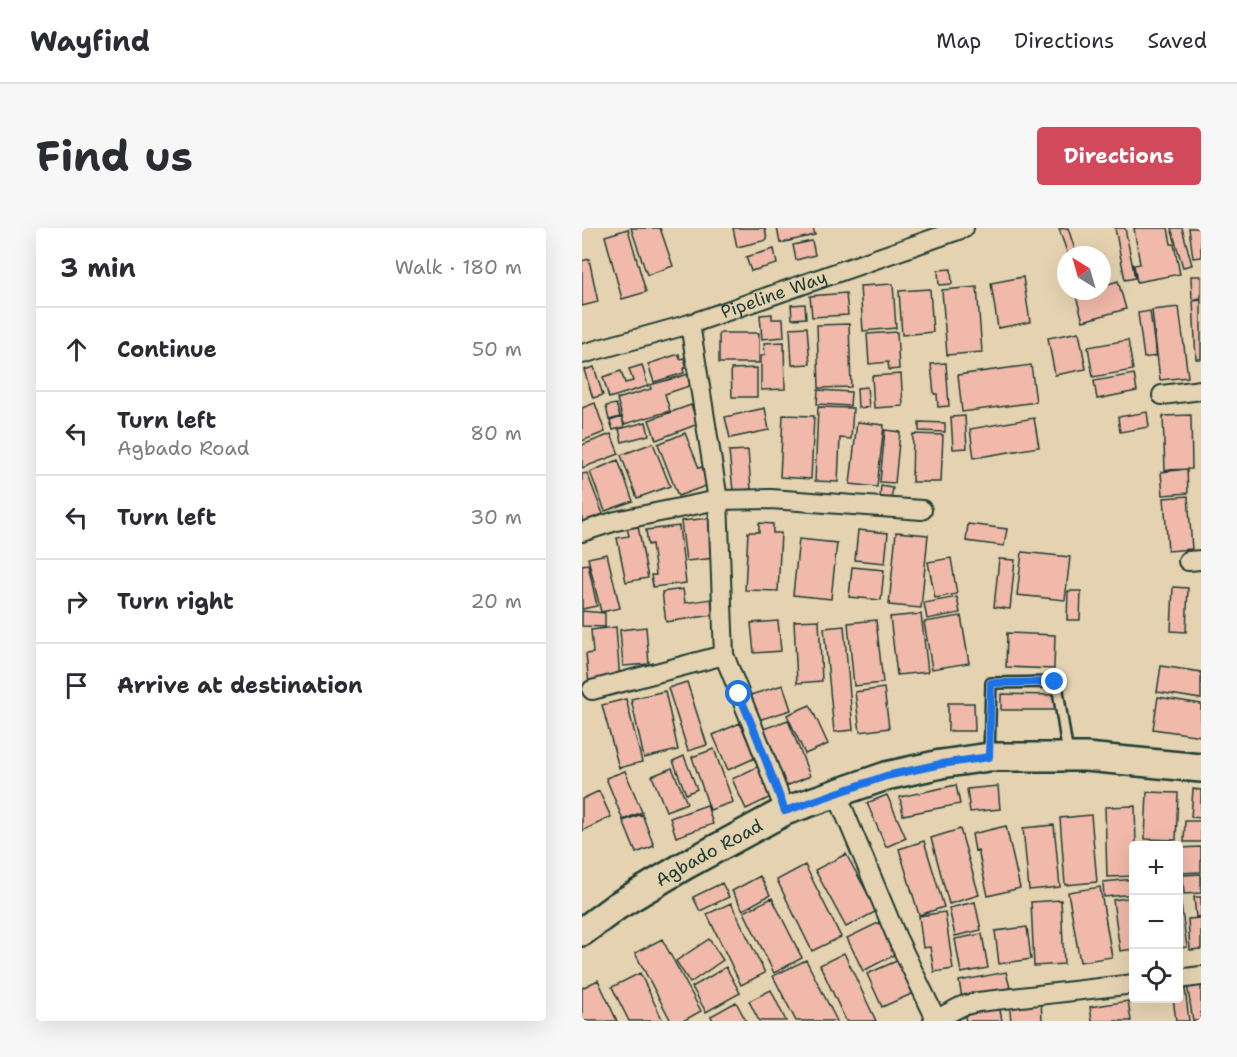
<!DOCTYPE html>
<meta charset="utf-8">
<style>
body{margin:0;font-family:"Shantell Sans",sans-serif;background:#f7f7f7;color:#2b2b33}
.controls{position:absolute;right:18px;bottom:18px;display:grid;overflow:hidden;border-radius:6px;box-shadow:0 6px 24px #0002}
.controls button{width:54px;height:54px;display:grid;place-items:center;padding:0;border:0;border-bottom:2px solid #e1e1e2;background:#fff;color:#2b2b33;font:30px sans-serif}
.compass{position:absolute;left:475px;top:18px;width:54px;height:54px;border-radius:50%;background:#fff;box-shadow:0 6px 24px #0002;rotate:323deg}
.stop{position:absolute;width:18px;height:18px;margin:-14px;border:4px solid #1a73e8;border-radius:50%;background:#fff}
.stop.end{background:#1a73e8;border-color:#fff;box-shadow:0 2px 6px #0008}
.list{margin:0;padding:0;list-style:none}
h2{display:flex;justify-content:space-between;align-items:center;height:78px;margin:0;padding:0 24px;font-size:26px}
h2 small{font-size:20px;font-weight:400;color:#7c7c81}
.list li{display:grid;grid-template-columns:39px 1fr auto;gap:18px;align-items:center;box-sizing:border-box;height:84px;padding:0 24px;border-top:2px solid #e1e1e2}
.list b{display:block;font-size:22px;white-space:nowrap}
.list p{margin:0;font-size:20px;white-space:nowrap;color:#7c7c81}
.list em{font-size:20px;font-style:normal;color:#7c7c81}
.icon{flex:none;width:33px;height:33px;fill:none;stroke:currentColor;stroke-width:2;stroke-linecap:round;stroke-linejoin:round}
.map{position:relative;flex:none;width:619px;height:793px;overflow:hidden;border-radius:6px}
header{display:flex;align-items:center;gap:36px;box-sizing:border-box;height:84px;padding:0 30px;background:#fff;border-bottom:2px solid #e1e1e2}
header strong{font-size:28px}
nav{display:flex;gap:33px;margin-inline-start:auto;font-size:21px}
.intro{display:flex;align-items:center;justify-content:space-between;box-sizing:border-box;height:144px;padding:0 36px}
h1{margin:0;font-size:42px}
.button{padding:15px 27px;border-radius:6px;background:#d1495b;color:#fff;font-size:21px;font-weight:700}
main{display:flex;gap:36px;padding:0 36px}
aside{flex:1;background:#fff;border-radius:6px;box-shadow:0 6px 24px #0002}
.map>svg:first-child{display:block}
.building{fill:#f1b9a9;stroke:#1f3d34;stroke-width:1.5}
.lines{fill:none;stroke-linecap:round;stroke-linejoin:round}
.service-casing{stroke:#1f3d34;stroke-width:14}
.minor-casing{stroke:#1f3d34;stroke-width:22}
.secondary-casing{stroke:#1f3d34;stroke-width:32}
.service{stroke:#e5d2b0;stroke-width:9}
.minor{stroke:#e5d2b0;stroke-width:18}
.secondary{stroke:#e5d2b0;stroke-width:27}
.route{stroke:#1a73e8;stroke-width:8}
.labels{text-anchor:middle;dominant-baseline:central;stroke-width:5;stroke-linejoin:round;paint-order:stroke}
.street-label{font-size:18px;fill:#1f3d34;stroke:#e5d2b0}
</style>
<header>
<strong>Wayfind</strong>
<nav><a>Map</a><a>Directions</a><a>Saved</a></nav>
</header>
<div class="intro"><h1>Find us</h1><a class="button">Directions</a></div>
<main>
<aside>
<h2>3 min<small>Walk · 180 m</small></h2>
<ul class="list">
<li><svg class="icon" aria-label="ahead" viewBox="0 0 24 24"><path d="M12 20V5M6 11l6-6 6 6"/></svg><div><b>Continue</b></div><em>50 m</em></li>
<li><svg class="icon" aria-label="left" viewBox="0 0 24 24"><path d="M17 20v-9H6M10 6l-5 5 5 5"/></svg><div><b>Turn left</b><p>Agbado Road</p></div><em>80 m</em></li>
<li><svg class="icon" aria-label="left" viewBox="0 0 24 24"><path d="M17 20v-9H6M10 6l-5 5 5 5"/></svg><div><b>Turn left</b></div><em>30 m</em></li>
<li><svg class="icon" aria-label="right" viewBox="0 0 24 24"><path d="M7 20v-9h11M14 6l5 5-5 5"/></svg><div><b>Turn right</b></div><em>20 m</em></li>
<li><svg class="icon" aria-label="arrive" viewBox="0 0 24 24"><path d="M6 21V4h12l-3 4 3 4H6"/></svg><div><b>Arrive at destination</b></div></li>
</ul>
</aside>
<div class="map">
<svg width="619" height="793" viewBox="0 0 619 793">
<rect width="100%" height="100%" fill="#e5d2b0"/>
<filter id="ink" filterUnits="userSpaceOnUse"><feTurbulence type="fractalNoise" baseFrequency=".0167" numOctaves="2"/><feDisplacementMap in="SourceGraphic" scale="12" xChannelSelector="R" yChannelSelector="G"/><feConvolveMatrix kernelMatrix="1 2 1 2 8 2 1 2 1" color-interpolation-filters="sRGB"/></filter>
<g filter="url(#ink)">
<!-- building -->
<path class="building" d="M49 0H78L91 38 65 47Z
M151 0H183L185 12 155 19Z
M195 0H231L233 7 198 15Z
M486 0 494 25 489 27H486L477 1Z
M533 0H543L553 50 543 52Z
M552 0H586L589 16H592L598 46 555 54 552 37 558 36Z
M589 0H600L610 37 601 39Z
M607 0H619V29L611 30Z
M46 1 64 64 40 71 23 8Z
M230 13 233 27 214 32 211 17Z
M192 21 195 36 169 43 164 29Z
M7 31 16 74 0 78V33Z
M369 41 370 56 357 57 356 42Z
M609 48H619V70L610 71Z
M441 49 448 94 416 100 409 55Z
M536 53 544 81 501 93 493 65 520 63V58Z
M311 56 314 100 281 103 278 58Z
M395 59 400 124 365 127 360 62Z
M348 61 351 104 320 107 317 63Z
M264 65 266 87 230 89 228 68Z
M619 72V131H614L611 73Z
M223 76 224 90 210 91 209 77Z
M597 79 606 149 578 152 570 82Z
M568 83 574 128 562 130 556 85Z
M190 86V91H201L202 109 180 111 178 87Z
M267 96 269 159 237 160 235 97Z
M225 99 228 136 210 137 208 100Z
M315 104 317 141 307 142 306 134 287 136 285 106Z
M497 104 504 141 473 147 466 110Z
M137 105H177V135H137Z
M546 112 551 142 511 149 506 119Z
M202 114 203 161 179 162V128L183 127 182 115Z
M97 126 98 131 102 130 105 139 101 141 102 145 72 154 66 136Z
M364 135 367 178 356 179 355 166H352L349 136Z
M60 137 66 158 27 170 21 149 39 143 43 155 51 153 47 141Z
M449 137 454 174 380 184 376 147Z
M12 139 21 167 11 170 2 142Z
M175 140V169H150L149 141Z
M107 146 110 157 83 166 88 183 42 196 35 171 69 161 68 157Z
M319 146 321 178 292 180 290 148Z
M552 146 555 163 515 171 512 153Z
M285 159 287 179 276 180 275 160Z
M236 162 269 164 268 178 235 176Z
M13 175 23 204 0 213V180Z
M34 176 38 189 27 192 24 178Z
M109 177 116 196 74 212 67 192Z
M236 179 271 180 269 211 258 210 256 254 233 253Z
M183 180 187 202 148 210 143 189Z
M565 184 567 199 538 204 536 189Z
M201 187 232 188 229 251 198 249Z
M609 187 610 241 583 242 581 188Z
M383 188 385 220 371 221 369 189Z
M40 189 42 199 31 202 28 193Z
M452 190 457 219 392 230 388 201Z
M64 194 67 207 40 214 37 201Z
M275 194 302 197 295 259 268 256Z
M337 194 363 195V204L337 203Z
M303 202 318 204 313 255 298 254Z
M103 205 117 240 123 238 129 256 96 268 76 216Z
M29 206 37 226 0 240V217Z
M331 206 361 207 359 254H330Z
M71 215 88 258 55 270 39 227Z
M166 222 169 261 151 263 147 223Z
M36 232 51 273 23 283 8 244Z
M605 241 606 265 581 267 579 244Z
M5 245 21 286 0 294V246Z
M299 258 311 260 309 272 298 271Z
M606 268 610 321 586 323 582 270Z
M129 290 134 330 104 333 99 293Z
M177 295 191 296V305H199L196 363 163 362 166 304H177Z
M386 296 425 301 422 318 384 313Z
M56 298 66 350 44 354 35 310 47 308 45 300Z
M97 298 104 355 71 359 69 347H74L70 316 66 317 64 302Z
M276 302 306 305 303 335 273 332Z
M314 304 346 307 339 380 307 377Z
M217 311 255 315 249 371 211 367Z
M440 324 488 329 483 372 435 367Z
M25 326 38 380 19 384 6 330Z
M369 330 375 366 353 370 346 334Z
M417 331 433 332 428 381 412 379Z
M6 336 15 378 0 381V337Z
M270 339 302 342 299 372 267 369Z
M591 359 606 360 604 404 589 403Z
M101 361 103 375 129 371 131 387 84 394 80 364Z
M486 363H499L498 392H485Z
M375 369 378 385 345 391 342 375Z
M0 383 23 385V399L0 398Z
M339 386 346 444 315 447 308 389Z
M379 388 387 435 350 441 342 394Z
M237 392 240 453 215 455 212 393Z
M294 392 301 455 272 458 266 395Z
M196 393 199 423 172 425 169 395Z
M262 398 271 502 252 504 242 400Z
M34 399 38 454 7 457 4 426 11 425 9 402Z
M64 399 67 436 41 438 38 402Z
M425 405 473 407 472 441 424 439Z
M579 438 619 444V471L575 464Z
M105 454 125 517 106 523 86 460Z
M201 457 209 482 173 493 165 468Z
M302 460 307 500 278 504 273 464Z
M83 463 96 522 62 530 49 471Z
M419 466 474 467 473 482H419Z
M576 469 619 476V508L571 501Z
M44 471 60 534 37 540 20 477Z
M366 475H392L393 503H366Z
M228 477 246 516 223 526 205 487Z
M206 492 228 548 202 559 179 502Z
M158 495 173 530 146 542 131 507Z
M132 521 151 574 128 582 110 529Z
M102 528 115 561 104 566 91 533Z
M177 538 191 568 164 581 150 551Z
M90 540 105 575 84 583 70 548Z
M43 543 60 584 41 592 24 550Z
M374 557 378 576 321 587 318 569Z
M416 558 418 581 388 584 385 561Z
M611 561 619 562V590L609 589Z
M17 563 29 589 0 603V571Z
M565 564 596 565 594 612 563 611Z
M305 567 324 610 304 619 285 575Z
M125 577 131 596 94 609 88 590Z
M553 578 554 618H552V648L525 649 523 579Z
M60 586 72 618 54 625 41 593Z
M509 587 515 654 483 657 478 590Z
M603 593H619V614H602Z
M472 597 478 659 447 662 441 600Z
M424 598 438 660 406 668 396 622 393 623 390 606Z
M378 601 397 667 367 676 349 610Z
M342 613 362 679 337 687 317 621Z
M619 619V644L598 645 597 620Z
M264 626 295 683 264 699 233 642Z
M223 637 259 709 230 723 195 652Z
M619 646V665L602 666 601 647Z
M178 648 188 667 161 682 150 663Z
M552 651V666L522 669 521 654Z
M140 655 147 669 118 683 111 669Z
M596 656 605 719 596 720Z
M518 659 530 729 498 734 486 664Z
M552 669V721L538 723 531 672Z
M612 669H619V688L614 689Z
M190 670 220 730 192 745 162 684Z
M479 672 482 736 452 738 449 674Z
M393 674 399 702 373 708 367 680Z
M149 675 183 745 159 757 125 686Z
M363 684 371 741 352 744 348 719 341 720 337 688Z
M619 690V721L608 722 606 691Z
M298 694 314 726 281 743 265 710Z
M445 699 449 731 417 736 413 703Z
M400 706 406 740 379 745 373 711Z
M80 711 119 783 101 793H89L53 725Z
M127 711 141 732 108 755 94 733Z
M262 725 294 793H264L238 737Z
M319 731 334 764 300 779 285 746Z
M224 732 255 793H214L191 748Z
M144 739 158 765 124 784 110 759Z
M424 744 428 760 380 770 377 753Z
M58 745 81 793H47L30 759Z
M16 752 35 793H0V760Z
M602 752 607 793H594L591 770H596V753Z
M619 754V793H611L605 756Z
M189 762 204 793H177L167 773Z
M459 771 460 793H429L427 774Z
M546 773 549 793H510L508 779Z
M154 774 164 793H131L129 788Z
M417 776 420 793H384L381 782Z"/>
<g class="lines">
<!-- service casing -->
<g class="service-casing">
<path id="service" d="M407 527 409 455 473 454 475 456 486 527"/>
</g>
<!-- minor casing -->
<g class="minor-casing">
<g id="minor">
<path d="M108 96 136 272 142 427 175 509 203 583"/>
<path id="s1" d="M0 126 108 96 382 0"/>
<path d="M580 167 619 162"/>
<path d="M0 304 34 293 136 272 189 271 340 282"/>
<path d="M606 333 619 332"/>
<path d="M10 462 142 427"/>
<path d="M254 564 315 710 355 793"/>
<path d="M596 751 619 748"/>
<path d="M351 793 380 778 396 774 552 756"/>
</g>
</g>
<!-- secondary casing -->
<g class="secondary-casing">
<g id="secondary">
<path id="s2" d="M0 704 35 678 102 638 203 583 304 548 359 536 407 529H504L619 540"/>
</g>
</g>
<!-- service -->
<use href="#service" class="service"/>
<!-- minor -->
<use href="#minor" class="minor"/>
<!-- secondary -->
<use href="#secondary" class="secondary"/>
</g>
</g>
<g class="lines" filter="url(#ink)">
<!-- route -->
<path class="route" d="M157 466 175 509 203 583 304 548 359 536 407 529 409 455 473 454"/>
</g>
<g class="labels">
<!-- street labels -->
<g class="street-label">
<text stroke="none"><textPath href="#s1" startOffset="201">Pipeline Way</textPath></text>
<text stroke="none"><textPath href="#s2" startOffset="150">Agbado Road</textPath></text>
</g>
</g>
</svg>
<div class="controls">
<button>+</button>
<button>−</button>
<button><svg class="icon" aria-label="locate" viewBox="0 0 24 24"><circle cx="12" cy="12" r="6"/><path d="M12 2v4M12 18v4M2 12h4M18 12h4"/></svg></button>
</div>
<svg class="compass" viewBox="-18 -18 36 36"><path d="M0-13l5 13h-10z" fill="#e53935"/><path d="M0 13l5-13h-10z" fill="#7c7c81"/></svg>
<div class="stop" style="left:157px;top:466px"></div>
<div class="stop end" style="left:473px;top:454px"></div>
</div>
</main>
